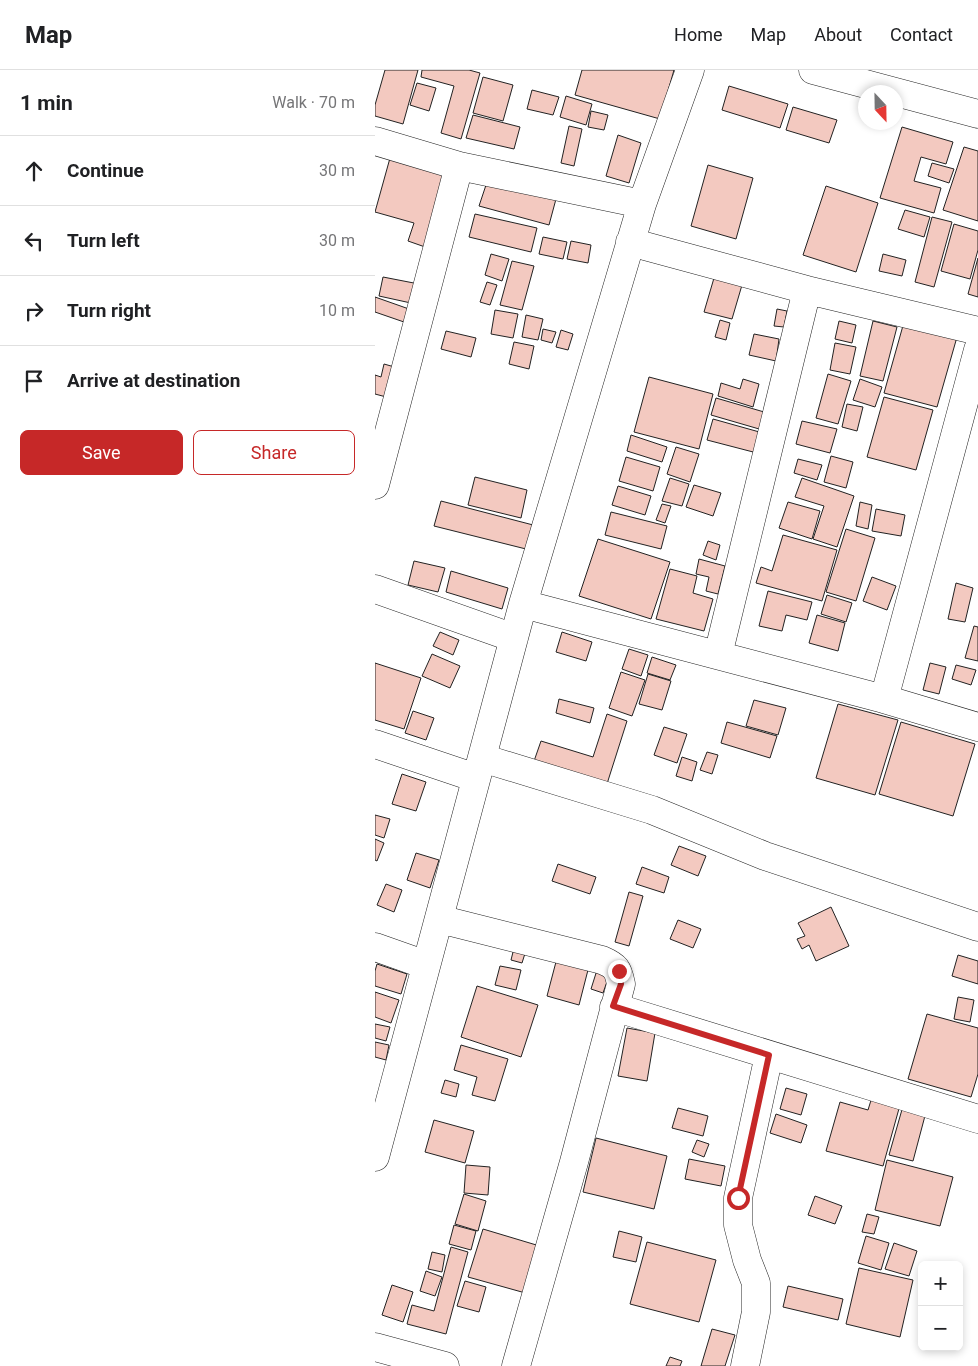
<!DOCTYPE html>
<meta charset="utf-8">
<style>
body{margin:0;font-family:Roboto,sans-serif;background:#f2f2f2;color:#202124}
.controls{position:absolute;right:15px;bottom:15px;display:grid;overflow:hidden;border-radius:8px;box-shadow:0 2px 8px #0003}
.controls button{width:45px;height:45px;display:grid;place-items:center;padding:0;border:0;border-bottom:1px solid #e0e0e0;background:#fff;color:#202124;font:25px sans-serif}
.compass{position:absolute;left:483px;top:15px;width:45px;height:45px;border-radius:50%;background:#fff;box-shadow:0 2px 8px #0003;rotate:158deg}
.stop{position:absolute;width:15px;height:15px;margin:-11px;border:4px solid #c62828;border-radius:50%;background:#fff}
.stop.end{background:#c62828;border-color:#fff;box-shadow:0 1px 5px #0008}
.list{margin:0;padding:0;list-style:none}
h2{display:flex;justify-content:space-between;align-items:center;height:65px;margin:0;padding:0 20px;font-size:21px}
h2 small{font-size:16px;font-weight:400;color:#757577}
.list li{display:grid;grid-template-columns:32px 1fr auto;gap:15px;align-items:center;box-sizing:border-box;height:70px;padding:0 20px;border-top:1px solid #e0e0e0}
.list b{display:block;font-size:19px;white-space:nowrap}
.list em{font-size:16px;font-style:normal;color:#757577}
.actions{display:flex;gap:10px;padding:15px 20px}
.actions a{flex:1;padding:11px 0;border:1px solid #c62828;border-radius:8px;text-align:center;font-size:18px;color:#c62828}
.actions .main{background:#c62828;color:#fff}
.icon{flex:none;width:28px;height:28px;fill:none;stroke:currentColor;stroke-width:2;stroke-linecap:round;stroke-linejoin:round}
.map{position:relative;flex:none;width:603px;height:1296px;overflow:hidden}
header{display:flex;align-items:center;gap:30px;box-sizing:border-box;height:70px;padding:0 25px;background:#fff;border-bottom:1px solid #e0e0e0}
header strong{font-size:24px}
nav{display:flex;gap:28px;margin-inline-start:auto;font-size:18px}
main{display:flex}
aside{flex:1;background:#fff}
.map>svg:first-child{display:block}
.building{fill:#f3c9c0;stroke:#222}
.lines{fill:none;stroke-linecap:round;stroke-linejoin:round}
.minor-casing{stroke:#222;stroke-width:29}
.primary-casing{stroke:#222;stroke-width:29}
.minor{stroke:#fff;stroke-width:28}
.primary{stroke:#fff;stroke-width:28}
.route{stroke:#c62828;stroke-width:6}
</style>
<header>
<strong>Map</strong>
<nav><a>Home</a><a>Map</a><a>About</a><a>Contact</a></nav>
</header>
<main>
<aside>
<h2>1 min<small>Walk · 70 m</small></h2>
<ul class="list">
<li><svg class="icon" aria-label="ahead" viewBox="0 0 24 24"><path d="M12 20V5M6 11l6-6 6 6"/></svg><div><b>Continue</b></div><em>30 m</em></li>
<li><svg class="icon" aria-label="left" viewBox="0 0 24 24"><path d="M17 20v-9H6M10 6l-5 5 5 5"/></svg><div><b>Turn left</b></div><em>30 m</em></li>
<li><svg class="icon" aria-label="right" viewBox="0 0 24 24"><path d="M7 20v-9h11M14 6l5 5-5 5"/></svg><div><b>Turn right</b></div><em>10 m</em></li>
<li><svg class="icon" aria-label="arrive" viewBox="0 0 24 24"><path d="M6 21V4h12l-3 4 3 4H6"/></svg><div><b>Arrive at destination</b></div></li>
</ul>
<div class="actions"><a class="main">Save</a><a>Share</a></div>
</aside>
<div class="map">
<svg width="603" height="1296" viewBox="0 0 603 1296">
<rect width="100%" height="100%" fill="#fff"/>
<!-- building -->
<path class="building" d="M10 0H43L28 54 0 46V35Z
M47 0H94L105 3 86 69 66 63 79 16 46 7Z
M207 0H299L285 49 200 25Z
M108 7 138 15 128 51 98 43Z
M42 13 61 18 54 41 35 35Z
M354 16 413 34 405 58 347 40Z
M157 20 184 27 178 45 152 39Z
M191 26 217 34 211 55 185 47Z
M418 37 462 50 454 73 411 60Z
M216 41 233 45 229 60 213 57Z
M98 45 145 57 139 79 91 68Z
M194 56 207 59 199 96 186 93Z
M527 57 578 72 571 94 546 87 539 111 566 118 559 143 505 128Z
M243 65 266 73 254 113 231 106Z
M589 77 603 81V151L568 140Z
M15 88 75 106 53 178 33 171 39 153 0 142Z
M557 93 579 99 574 113 553 106Z
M333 95 378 108 361 169 316 156Z
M113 109 181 129 174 155 104 136Z
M451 116 503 133 481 202 428 185Z
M530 140 555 147 549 167 523 159Z
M100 144 162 158 156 182 94 167Z
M557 147 577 152 559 217 540 212Z
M579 154 603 161V180L595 209 566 201Z
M168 167 192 172 188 189 164 184Z
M196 171 216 175 213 193 192 189Z
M116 184 134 189 127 211 110 205Z
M508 184 531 190 527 206 504 201Z
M603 188V227L593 224Z
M137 191 159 196 147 240 125 235Z
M8 207 49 215 45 235 4 226Z
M339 208 367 215 357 249 329 242Z
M112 212 122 215 115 235 105 232Z
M0 227 34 239 29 252 0 242Z
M402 239 412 241 409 257 399 256Z
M120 240 143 244 138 268 116 264Z
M151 245 168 249 163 270 147 267Z
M345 250 355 253 351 270 340 267Z
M464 251 481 255 477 273 460 269Z
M498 251 522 257 508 311 485 306Z
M529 252 582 267 562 337 509 323Z
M168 259 181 262 177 273 166 270Z
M186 260 198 264 193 280 181 277Z
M71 261 101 268 96 287 66 279Z
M379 264 404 269 401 291 374 285Z
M139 272 159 276 154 299 134 294Z
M460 273 481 277 475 304 455 300Z
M9 294 23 298 15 328 0 324V305L6 307Z
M453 304 476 311 463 354 441 348Z
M274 307 338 324 324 379 259 362Z
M368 309 384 314 378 337 343 326 346 313 365 319Z
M485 309 507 317 500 337 478 330Z
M509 327 558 340 541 400 492 387Z
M341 328 396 344 391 361 336 345Z
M472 334 488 337 482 361 467 357Z
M338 349 388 363 382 383 332 370Z
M427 351 462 359 455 383 421 374Z
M256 365 292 377 287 392 252 381Z
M301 377 324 384 315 412 292 404Z
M456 386 478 392 471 418 449 412Z
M251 387 285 397 278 421 244 411Z
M423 389 447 395 442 410 419 403Z
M100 407 152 420 146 448 93 435Z
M295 408 314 414 307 436 287 431Z
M427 408 479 426 462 477 438 469 449 436 420 427Z
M319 415 346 423 338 446 311 437Z
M243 416 276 426 270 445 237 435Z
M66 431 162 456 155 480 59 456Z
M413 432 445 441 437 469 404 458Z
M485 432 497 435 493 459 481 456Z
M287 434 296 436 290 453 281 450Z
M501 439 530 445 526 466 497 461Z
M236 442 292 456 286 479 230 465Z
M471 459 500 468 481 531 451 522Z
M408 465 462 480 447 531 381 513 386 497 397 501Z
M223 469 295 492 276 549 204 526Z
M333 471 345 475 341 490 328 485Z
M324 489 350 496 343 524 331 521 334 507 321 504Z
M39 491 70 498 63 522 33 515Z
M295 499 322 506 318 523 338 529 329 561 281 549Z
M76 501 133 518 127 539 71 522Z
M497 507 521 516 512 540 488 531Z
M581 513 598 518 590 552 573 549Z
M393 521 437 532 432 550 411 545 407 561 384 556Z
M452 525 477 533 471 552 446 544Z
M442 545 470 553 463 581 434 573Z
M599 556 603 557V591L590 588Z
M65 562 84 570 78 585 58 576Z
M187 562 217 572 211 591 181 582Z
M254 579 273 585 266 606 247 599Z
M57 584 85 596 75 618 47 606Z
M277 587 301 595 295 610 272 603Z
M0 593 46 608 29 659 0 650Z
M555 593 571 597 564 624 548 620Z
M581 595 601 600 596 615 577 609Z
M246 602 270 610 257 646 234 638Z
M273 604 296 611 287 640 264 634Z
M184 629 219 638 215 653 181 643Z
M379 630 411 638 403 665 371 656Z
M463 634 523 650 500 725 441 708Z
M38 641 59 648 51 670 30 663Z
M232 644 252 651 231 717 158 694 166 671 218 687Z
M352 652 402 666 395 688 346 673Z
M526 652 600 674 578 746 504 724Z
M289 657 312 664 302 693 279 685Z
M332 682 343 685 337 704 325 700Z
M307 687 322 692 317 711 301 706Z
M27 704 51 712 41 741 17 734Z
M0 745 15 749 9 768 0 765Z
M0 769 9 773 2 791 0 790Z
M304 776 331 786 323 806 296 795Z
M41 783 64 790 55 818 32 810Z
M183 794 221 807 215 824 177 811Z
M267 797 294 807 289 823 261 814Z
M11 814 27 820 19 842 2 835Z
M254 822 268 826 254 876 240 872Z
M456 837 474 876 441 891 434 875 427 879 422 869 430 866 423 853Z
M303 850 326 859 318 878 295 869Z
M140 874 152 877 147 893 136 890Z
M583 885 603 891V914L577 906Z
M182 888 214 896 204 935 172 926Z
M2 894 32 904 26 924 0 916V901Z
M125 896 146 900 141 920 120 915Z
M222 900 235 903 228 923 216 919Z
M102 916 163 935 146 987 86 967Z
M0 922 24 930 16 953 0 947Z
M583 927 599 930 595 952 579 949Z
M552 944 603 958V1004L596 1027 533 1009Z
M0 954 15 957 11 971 0 968Z
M252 958 280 963 272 1011 243 1006Z
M0 972 14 975 11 990 0 987Z
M86 975 133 989 120 1031 97 1025 102 1007 79 1000Z
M70 1010 84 1014 81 1027 66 1023Z
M411 1018 432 1024 426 1045 405 1039Z
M497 1027 525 1035 508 1096 451 1081 465 1032 493 1040Z
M528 1036 551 1042 538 1091 514 1085Z
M303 1038 333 1046 328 1066 297 1058Z
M401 1044 432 1055 426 1073 395 1063Z
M59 1050 99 1061 90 1093 50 1082Z
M221 1068 292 1086 279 1139 208 1122Z
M322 1070 334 1074 329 1087 317 1082Z
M314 1089 350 1096 346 1116 310 1109Z
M512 1090 578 1107 565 1156 500 1140Z
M91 1095 115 1097 113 1125 89 1123Z
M89 1124 111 1131 103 1161 80 1154Z
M440 1126 467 1136 460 1154 433 1145Z
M492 1144 504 1147 499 1164 487 1162Z
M79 1155 101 1161 96 1180 74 1174Z
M108 1159 168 1177 154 1224 93 1207Z
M244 1161 267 1167 261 1192 238 1187Z
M491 1166 514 1173 506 1200 483 1193Z
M272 1172 341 1190 324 1252 255 1234Z
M519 1173 542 1181 534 1206 510 1199Z
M76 1177 93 1182 71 1264 32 1254 37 1235 59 1241Z
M57 1182 70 1185 67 1202 53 1199Z
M484 1198 538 1210 525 1267 471 1254Z
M51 1201 67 1207 60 1226 45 1221Z
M90 1211 111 1217 104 1242 82 1236Z
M17 1215 38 1222 28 1252 7 1245Z
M413 1216 468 1229 463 1250 408 1237Z
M337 1259 360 1265 350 1296H326Z
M295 1287 307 1291 305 1296H291Z"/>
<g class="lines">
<!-- minor casing -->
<g class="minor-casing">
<path id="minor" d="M0 71 84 96 267 134
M255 172 432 220 603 261
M0 415 84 96
M0 519 139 568
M148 534 509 629 603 657
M343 585 432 220
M509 629 603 280
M0 674 101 708
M107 688 277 740 390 786 603 857
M64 849 227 890C241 896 243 899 246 914L199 1092 141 1296
M0 877 51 895
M239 937 603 1049
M0 1087 148 534 267 134 315 0
M0 1277 70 1296
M370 1296 381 1242V1213L372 1190 363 1155V1128L394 985"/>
</g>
<!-- primary casing -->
<g class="primary-casing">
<path id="primary" d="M438 0 603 44"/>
</g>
<!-- minor -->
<use href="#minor" class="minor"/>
<!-- primary -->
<use href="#primary" class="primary"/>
</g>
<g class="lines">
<!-- route -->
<path class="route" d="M244 901 246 914 238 936 394 985 363 1128"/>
</g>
</svg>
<div class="controls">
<button>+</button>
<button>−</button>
</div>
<svg class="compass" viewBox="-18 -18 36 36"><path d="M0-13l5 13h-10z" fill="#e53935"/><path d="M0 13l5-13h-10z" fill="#757577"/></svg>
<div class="stop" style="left:363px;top:1128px"></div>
<div class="stop end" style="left:244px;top:901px"></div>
</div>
</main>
